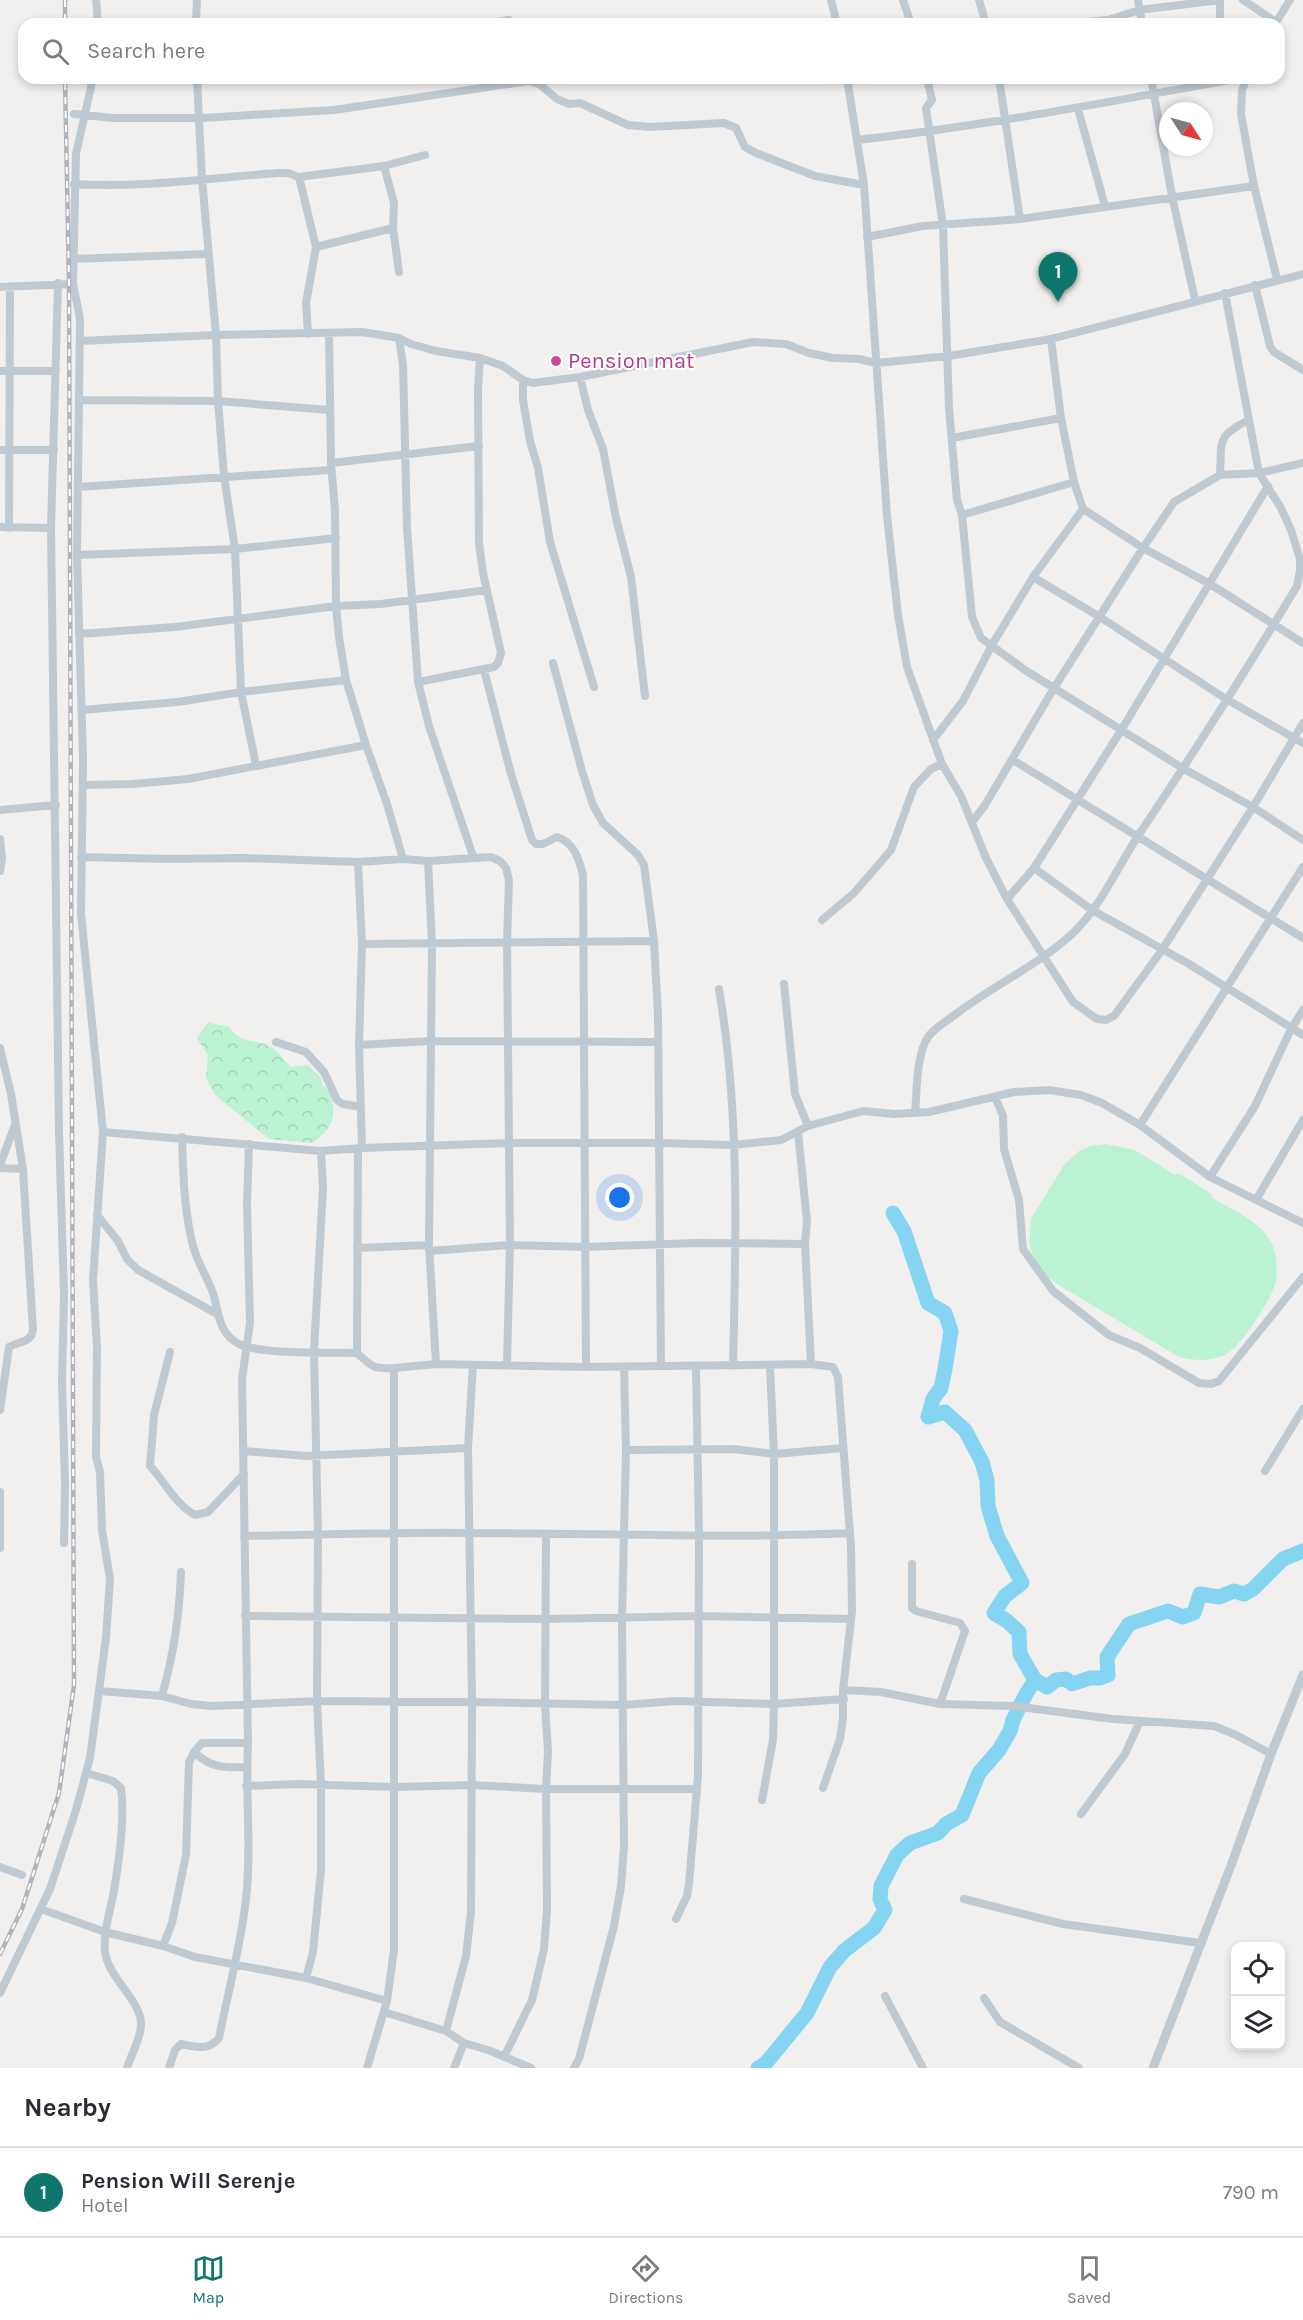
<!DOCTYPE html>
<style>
body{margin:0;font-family:Karla,sans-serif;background:#f7f7f7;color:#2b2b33}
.controls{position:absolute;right:18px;bottom:18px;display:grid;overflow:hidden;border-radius:12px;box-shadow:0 3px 9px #0003}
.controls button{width:54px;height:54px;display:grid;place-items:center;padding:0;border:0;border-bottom:2px solid #e1e1e2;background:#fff;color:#2b2b33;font:30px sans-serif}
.compass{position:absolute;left:1159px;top:102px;width:54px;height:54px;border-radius:50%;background:#fff;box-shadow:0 3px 9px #0003;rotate:126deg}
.you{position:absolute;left:620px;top:1198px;width:21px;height:21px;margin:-15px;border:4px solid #fff;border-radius:50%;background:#1a73e8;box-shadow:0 0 0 9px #1a73e833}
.badge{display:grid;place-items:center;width:39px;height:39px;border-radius:50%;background:#0f766e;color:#fff;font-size:20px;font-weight:700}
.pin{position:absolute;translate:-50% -50px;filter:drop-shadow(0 2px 3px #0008)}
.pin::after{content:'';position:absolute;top:32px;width:21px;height:18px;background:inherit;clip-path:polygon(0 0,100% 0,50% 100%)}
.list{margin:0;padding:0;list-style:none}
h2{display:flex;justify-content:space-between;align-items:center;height:78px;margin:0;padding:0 24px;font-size:26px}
h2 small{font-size:20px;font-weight:400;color:#7c7c81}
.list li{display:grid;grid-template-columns:39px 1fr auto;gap:18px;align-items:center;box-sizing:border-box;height:90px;padding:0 24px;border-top:2px solid #e1e1e2}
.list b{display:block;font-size:22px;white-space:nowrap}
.list p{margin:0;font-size:20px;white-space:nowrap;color:#7c7c81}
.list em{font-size:20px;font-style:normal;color:#7c7c81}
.icon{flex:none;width:33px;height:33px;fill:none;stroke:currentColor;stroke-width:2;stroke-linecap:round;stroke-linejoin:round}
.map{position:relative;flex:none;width:1303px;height:2068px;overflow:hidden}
.search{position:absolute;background:#fff;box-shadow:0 3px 9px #0003;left:18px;right:18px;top:18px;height:66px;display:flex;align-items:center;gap:15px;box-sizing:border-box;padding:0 21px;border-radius:18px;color:#7c7c81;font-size:22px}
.sheet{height:168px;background:#fff}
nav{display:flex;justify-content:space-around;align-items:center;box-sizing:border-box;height:84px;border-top:2px solid #e1e1e2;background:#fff;font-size:16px;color:#7c7c81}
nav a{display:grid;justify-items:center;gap:3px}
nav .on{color:#0f766e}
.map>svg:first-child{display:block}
.grass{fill:#bbf2d4}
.forest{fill:url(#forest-crowns)}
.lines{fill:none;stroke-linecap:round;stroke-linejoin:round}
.river{stroke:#85d5f2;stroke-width:15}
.minor{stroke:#bfc9d2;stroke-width:8}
.tertiary{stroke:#bfc9d2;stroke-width:9}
.rail-casing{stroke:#b1b4ba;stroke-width:4.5}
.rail{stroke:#fff;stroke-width:2;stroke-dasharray:7;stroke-linecap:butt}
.hotel-dot{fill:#d1479c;stroke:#fff;stroke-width:2}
.labels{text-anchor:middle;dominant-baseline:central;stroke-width:4.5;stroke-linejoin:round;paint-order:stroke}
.hotel-label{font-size:22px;fill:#b23c85;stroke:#fff;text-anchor:start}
</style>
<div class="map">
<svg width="1303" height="2068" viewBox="0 0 1303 2068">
<defs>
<pattern id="forest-crowns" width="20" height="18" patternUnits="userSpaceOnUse" patternTransform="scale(1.5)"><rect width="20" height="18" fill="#bbf2d4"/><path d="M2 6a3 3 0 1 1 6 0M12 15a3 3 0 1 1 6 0" fill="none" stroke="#a2d1b8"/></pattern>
</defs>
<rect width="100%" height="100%" fill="#f2efef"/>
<!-- grass -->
<path class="grass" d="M1106 1144 1135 1150 1175 1175 1178 1173 1212 1194 1211 1197C1232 1210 1261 1221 1272 1244 1277 1256 1278 1272 1275 1285 1271 1299 1241 1346 1228 1353 1212 1362 1196 1361 1179 1357L1057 1284 1046 1276 1033 1256 1029 1245 1031 1219 1064 1165 1079 1151 1091 1146Z"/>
<!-- forest -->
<path class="forest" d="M208 1022 229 1027C243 1045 252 1038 269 1046 277 1050 284 1060 291 1067L308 1065 321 1078 323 1086 329 1088C337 1115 335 1126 312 1143L269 1139 215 1095 206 1078 208 1055 197 1038Z"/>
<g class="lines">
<!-- river -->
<path class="river" d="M1035 1680 1047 1687 1056 1680 1066 1679 1072 1684 1090 1678H1100L1108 1675 1107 1657 1129 1624 1168 1611 1183 1617 1194 1613 1200 1594 1219 1597 1234 1591 1244 1594 1253 1589 1283 1559 1303 1551
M758 2068 766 2063 807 2013 830 1967 845 1950 874 1928 885 1910 880 1899 881 1886 897 1855 910 1843 938 1833 946 1824 962 1815 979 1773 999 1750 1010 1731 1013 1720 1026 1694 1035 1680 1020 1654 1019 1632 1007 1621 994 1613 1005 1596 1022 1583 997 1536 988 1506 987 1480 982 1462 965 1430 945 1412 928 1417 933 1399 941 1388 945 1369 951 1331 945 1313 928 1303 904 1231 893 1213"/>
<!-- minor -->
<path class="minor" d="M96 0 98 24
M831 0 837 24
M903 0 911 24
M979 0 986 24
M1138 0 1142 24
M1243 0 1276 22
M1220 1V24
M196 24 197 0
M483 24 509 20
M1062 24 1108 20 1139 10 1220 0
M1275 24 1290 0
M197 78 202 179 216 335 218 401 224 476 235 549 241 692 256 765
M847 78 864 185 887 516 898 615 907 667 942 764 961 796 986 858 1007 899 1073 1002 1097 1019 1106 1020 1114 1016 1162 950 1253 807 1303 723
M927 78 932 100 926 108 943 226 949 408 957 500 962 515 972 617 981 638 1025 670 1184 769 1253 807 1303 840
M999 78 1020 219
M1151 78 1172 196 1195 300
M1247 78 1242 90 1241 114 1254 186 1277 279
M1078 109 1105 206
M74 114 114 118H201L334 110 529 81 539 84 557 99 569 104 580 103 628 125 649 127 724 123 736 128 745 147 756 153 815 176 864 185
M857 140C986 126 1112 101 1240 78
M384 166 394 203 393 228 399 272
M299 177 316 247 306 303 308 334
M74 184C143 188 210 178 278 173H288L299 177 384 166 425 155
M867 237 923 226 1020 219 1254 186
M316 247 393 228
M72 259 209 254
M58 283 51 528 59 1131 64 1295 62 1381 65 1484 64 1543
M73 284 76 154 93 78
M1255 285 1270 346 1274 352 1303 370
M0 287 73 284 80 319 77 555 83 758 81 914 103 1132 321 1151 362 1148 509 1143H659L734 1145 781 1140 808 1126 863 1111 894 1114 929 1112 1014 1092 1049 1090 1081 1095 1102 1103 1140 1125 1210 1177 1303 1223
M329 333 331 463 335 510 336 606 339 637 346 680 366 745 387 804 403 859
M399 338 403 365 407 528 418 682 429 726 473 856
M1051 339 1061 418 1074 482 1083 509 1143 548 1210 584 1303 643
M80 341 216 335 362 332 399 338 411 344 436 351 480 358 503 366 523 380 533 383 580 377 753 342 786 344 809 353 833 358 859 359 876 363 949 356 1051 339 1303 274
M0 371H56
M580 377 588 410 603 449 616 518 631 577 645 696
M523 380V400L530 441 538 468 550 542 594 687
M79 400 218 401 329 410
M952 438 1061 418
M0 450H54
M331 463 479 446
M1220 475C1222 441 1216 436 1249 420
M78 487 331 470
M962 515 1074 482
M0 527 51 528
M9 528 10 286
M77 555 235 549 336 538
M1033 577 1100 617 1226 699 1303 743
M79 634 175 627 336 606 381 604 487 590
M553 663 582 771 593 805 603 823 638 855 644 865 654 941 658 1015 661 1366
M484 670 511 774 532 840 536 844H543L557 837C574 842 579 859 583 875L586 1367
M418 682 494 667 498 663 501 653 483 573 479 543 478 389 480 358
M81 710 178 702 241 692 346 680
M933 740 963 701 992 645 1033 577 1083 509
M1013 760 1303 938
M83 785 133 784 188 779 366 745
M0 810 56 805
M973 821 985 805 1054 688 1143 548 1174 502 1220 475 1259 473 1303 463
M0 839 2 859 0 871
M81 857 169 859 244 858 358 862 403 859 428 861 432 943 429 1245 436 1364
M428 861 491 857 500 861 506 868 509 880 507 942 510 1245 507 1365
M358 862 362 944 359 1045 362 1148
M1034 868 1092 910 1189 964 1303 1035
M1007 899 1034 868 1122 729 1268 486
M822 920 854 893 891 850 914 787 931 769 942 764
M362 944 654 941
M784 984 795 1094 808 1126
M719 989C740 1113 736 1240 733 1366
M276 1042 306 1052 324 1072 337 1100 343 1104 361 1107
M359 1045 430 1041 658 1042
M0 1048 11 1094 23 1169 33 1329C32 1343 19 1341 9 1347L0 1410
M995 1097 1003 1116 1004 1149 1019 1200 1023 1249 1053 1291 1109 1335 1140 1348 1199 1383 1211 1384 1219 1381 1303 1277
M915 1113C917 1092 916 1055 928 1037 934 1028 947 1021 956 1014 994 985 1037 966 1072 934 1100 908 1117 868 1138 836 1193 754 1246 671 1297 586L1300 571V559L1291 530 1281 508 1259 473 1225 293
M1140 1125 1303 867
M798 1132 807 1221 805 1244 811 1364
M182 1137C183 1172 184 1208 192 1242 196 1261 207 1276 213 1293 219 1313 218 1333 239 1344 264 1355 328 1352 357 1353 373 1367 372 1369 394 1368
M0 1165 15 1125
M0 1168 23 1169
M1210 1177 1255 1106 1291 1029 1303 1010
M1256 1200 1303 1120
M97 1215 118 1241 127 1259 138 1270 217 1314
M357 1248 429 1245
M429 1251 510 1245 584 1247 697 1243 805 1244
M170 1352 154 1415 150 1466C166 1483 175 1504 195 1515L208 1512 244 1474
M357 1353 358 1149
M626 1450 734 1449 774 1454 843 1448
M244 1451 306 1456 468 1448
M1265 1471 1303 1409
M0 1492V1548
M244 1536C320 1535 396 1532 472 1533 598 1533 724 1539 850 1533
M912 1564V1608L916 1611 953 1621 960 1623 965 1631 940 1704
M245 1616 544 1619 698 1616 851 1619
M843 1690 881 1692 940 1704 1013 1706 1113 1719 1214 1726 1236 1735 1271 1754
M100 1691 162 1696 191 1704 212 1706 317 1701 472 1702 623 1705 676 1701 774 1704 844 1699
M162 1696C174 1652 179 1619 181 1572
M194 1752C211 1768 224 1768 247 1767
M87 1773 113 1781 121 1788C125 1818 120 1854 115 1884 112 1907 103 1928 105 1952 108 1978 142 2001 141 2025 141 2038 131 2055 127 2068
M246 1786 298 1784 395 1787 471 1785 546 1789H697
M762 1800 773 1740 774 1704V1454L770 1366
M1081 1814 1125 1754 1140 1721
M0 1867 22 1875
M964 1899 1063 1924 1200 1943
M41 1909 105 1932 163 1946 195 1957 306 1978 387 2001
M676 1919 687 1896 689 1884 698 1776 699 1535 696 1366
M163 1946 172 1923 186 1855 189 1762 194 1752 202 1743H248
M306 1978 313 1952 321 1870V1785L317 1701 318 1535 314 1351 323 1188 321 1151
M0 1993 50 1889 76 1810 90 1758 106 1638 110 1579 102 1530 100 1472 96 1457 97 1347 93 1280 103 1132
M885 1996 923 2068
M984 1998 1000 2022 1079 2068
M384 2012 446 2031 464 2043 488 2050 531 2068
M446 2031 466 1956 471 1912 472 1702 468 1448 473 1365
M504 2057 532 2000 544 1949 547 1910 546 1789 548 1751 545 1705 546 1534
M169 2068 175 2050 181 2044C196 2047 209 2051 219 2038 228 1992 241 1945 246 1899 252 1848 245 1794 248 1743L242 1379 250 1323 247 1204 249 1144
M367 2068 387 2001 394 1950V1368L436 1364 586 1367 811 1364 833 1367 838 1377 851 1547 852 1611 843 1690V1718L840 1739 823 1788
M454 2068 464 2043
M574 2068 579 2059 614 1926 621 1886 624 1847 622 1618 626 1450 624 1367"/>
<!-- tertiary -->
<path class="tertiary" d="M1153 2068 1232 1863 1271 1754 1303 1675"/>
<!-- rail casing -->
<g class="rail-casing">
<path id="rail" d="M65 0V24
M0 1954 22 1909 59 1793 74 1685 69 283 65 78"/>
</g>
<!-- rail -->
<use href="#rail" class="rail"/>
</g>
<!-- markers -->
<circle class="hotel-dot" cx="556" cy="361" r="6"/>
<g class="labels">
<!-- hotel labels -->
<g class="hotel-label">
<text x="568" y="361">Pension mat</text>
</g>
</g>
</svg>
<div class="controls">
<button><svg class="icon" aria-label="locate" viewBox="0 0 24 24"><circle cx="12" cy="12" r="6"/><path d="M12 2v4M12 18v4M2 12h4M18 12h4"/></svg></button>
<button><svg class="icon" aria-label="layers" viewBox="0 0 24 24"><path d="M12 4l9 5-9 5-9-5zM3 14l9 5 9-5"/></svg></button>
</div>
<svg class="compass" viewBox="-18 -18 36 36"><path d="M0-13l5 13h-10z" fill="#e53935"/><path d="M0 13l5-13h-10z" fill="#7c7c81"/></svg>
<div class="you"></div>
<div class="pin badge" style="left:1058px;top:302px">1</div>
<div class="search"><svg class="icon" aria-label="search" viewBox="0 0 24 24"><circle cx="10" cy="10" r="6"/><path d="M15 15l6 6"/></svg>Search here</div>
</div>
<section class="sheet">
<h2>Nearby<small></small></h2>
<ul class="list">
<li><span class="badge">1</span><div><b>Pension Will Serenje</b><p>Hotel</p></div><em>790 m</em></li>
</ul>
</section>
<nav>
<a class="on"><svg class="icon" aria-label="map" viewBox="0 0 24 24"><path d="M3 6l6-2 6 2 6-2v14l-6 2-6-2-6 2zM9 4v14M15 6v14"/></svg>Map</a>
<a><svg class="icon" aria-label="directions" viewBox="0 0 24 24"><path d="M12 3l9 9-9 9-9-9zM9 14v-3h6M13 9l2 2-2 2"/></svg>Directions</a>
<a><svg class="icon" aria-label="saved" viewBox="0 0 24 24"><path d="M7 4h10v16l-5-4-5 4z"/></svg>Saved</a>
</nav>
